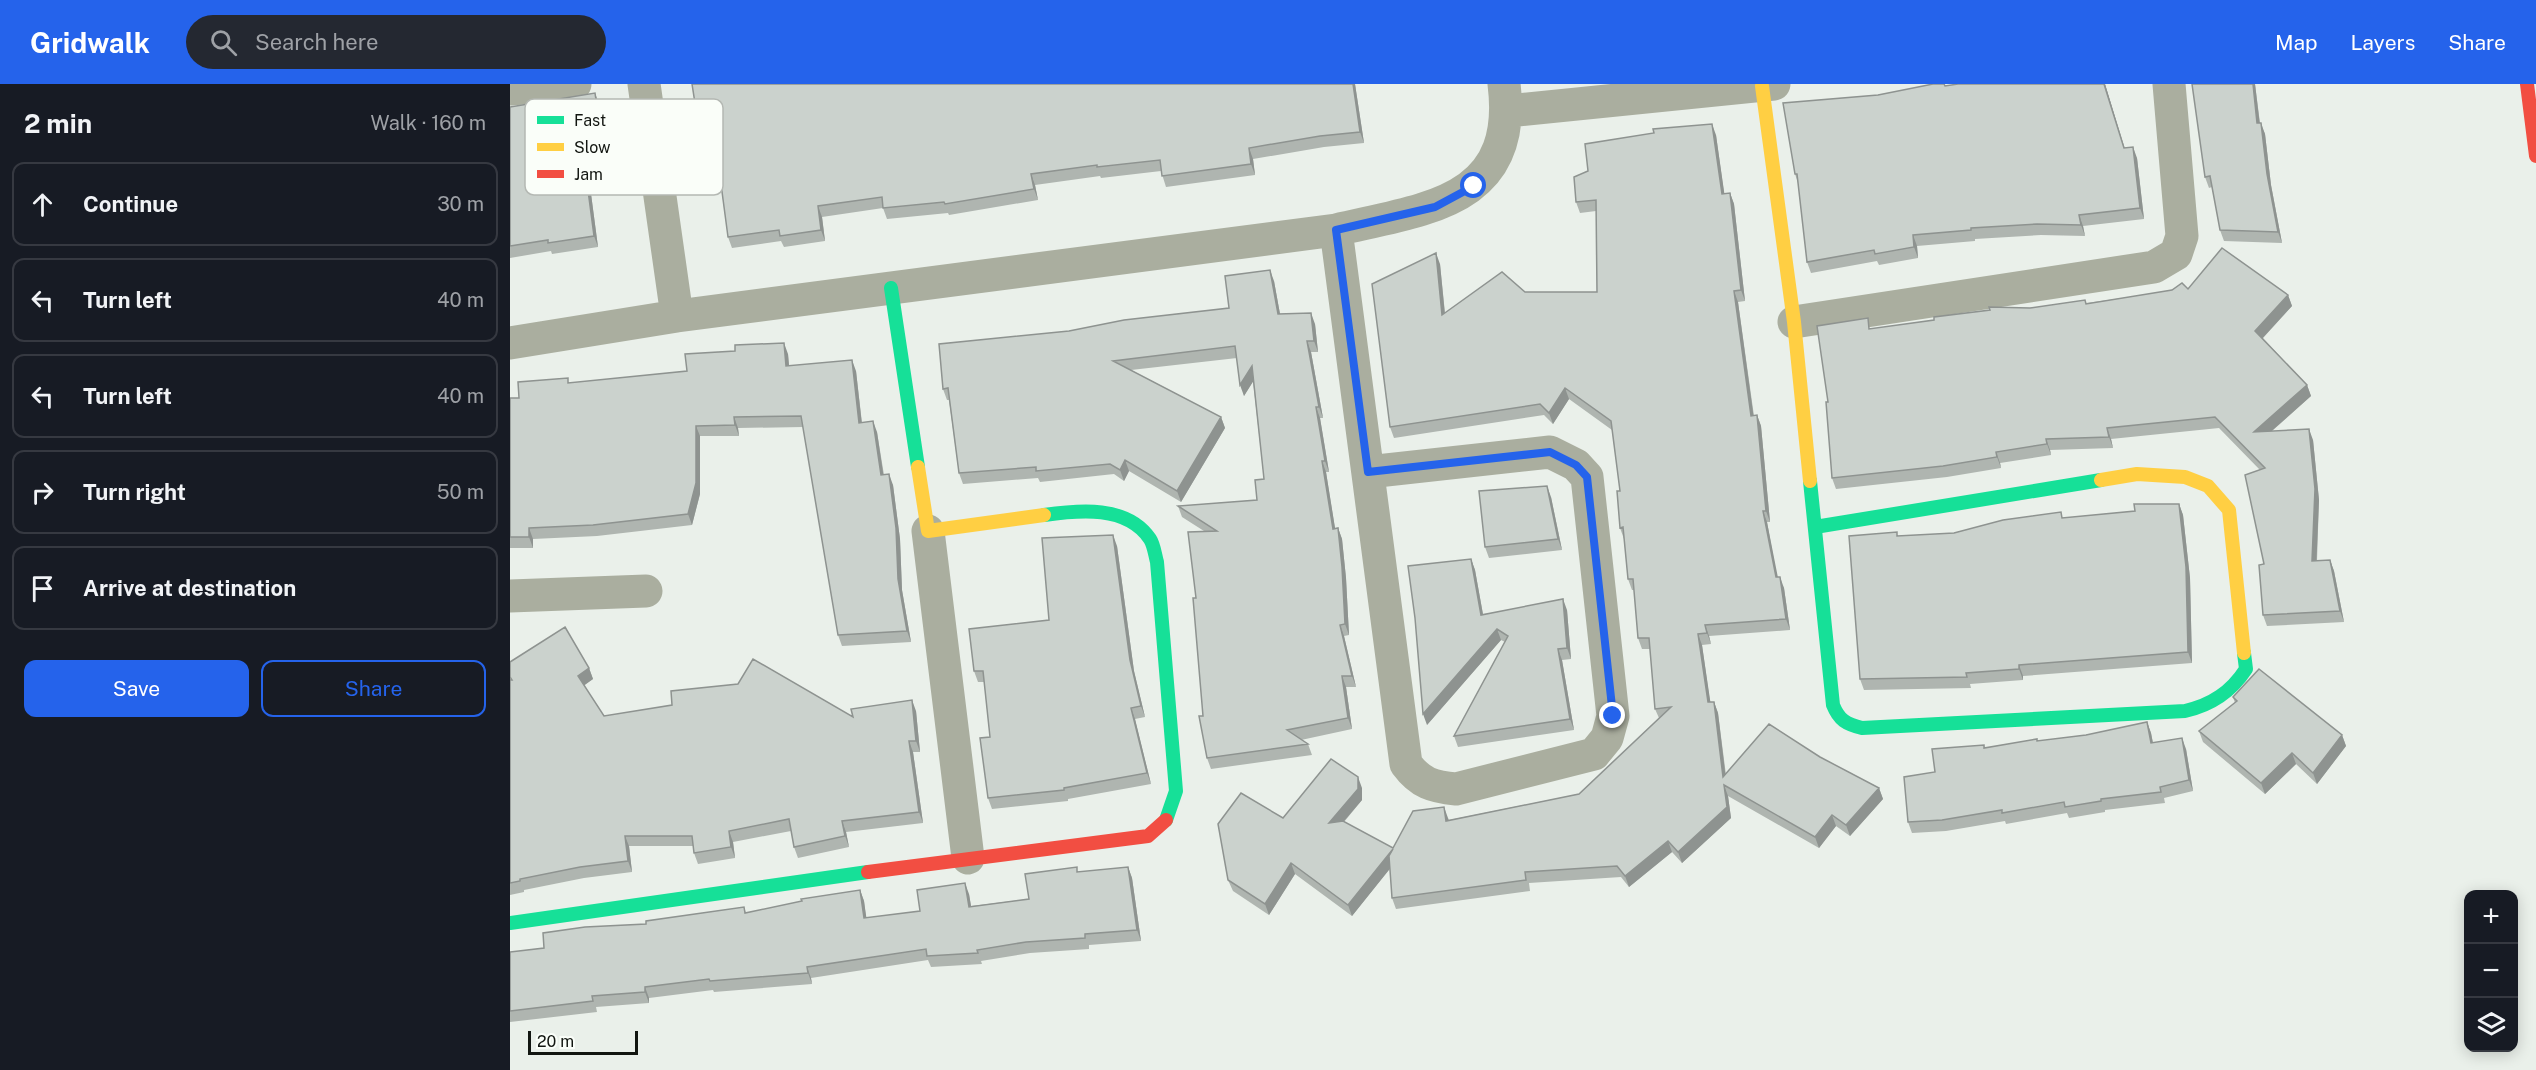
<!DOCTYPE html>
<meta charset="utf-8">
<style>
body{margin:0;font-family:"Public Sans",sans-serif;background:#242831;color:#f1f3f6}
.controls{position:absolute;right:18px;bottom:18px;display:grid;overflow:hidden;border-radius:12px;box-shadow:0 3px 15px #0003}
.controls button{width:54px;height:54px;display:grid;place-items:center;padding:0;border:0;border-bottom:2px solid #363941;background:#171b24;color:#f1f3f6;font:30px sans-serif}
.scale{position:absolute;left:18px;bottom:15px;width:110px;box-sizing:border-box;padding-left:6px;border:3px solid #121611;border-top:0;font-size:16px;line-height:21px;white-space:nowrap;color:#121611;-webkit-text-stroke:4px #fafef9;paint-order:stroke}
.stop{position:absolute;width:18px;height:18px;margin:-14px;border:4px solid #2563eb;border-radius:50%;background:#fff}
.stop.end{background:#2563eb;border-color:#fff;box-shadow:0 2px 6px #0008}
.list{margin:0;padding:0;list-style:none}
h2{display:flex;justify-content:space-between;align-items:center;height:78px;margin:0;padding:0 24px;font-size:26px}
h2 small{font-size:20px;font-weight:400;color:#9ea1a6}
.list li{display:grid;grid-template-columns:39px 1fr auto;gap:18px;align-items:center;box-sizing:border-box;height:84px;margin:0 12px 12px;padding:0 12px;border:2px solid #363941;border-radius:12px}
.list b{display:block;font-size:22px;white-space:nowrap}
.list em{font-size:20px;font-style:normal;color:#9ea1a6}
.actions{display:flex;gap:12px;padding:18px 24px}
.actions a{flex:1;padding:14px 0;border:2px solid #2563eb;border-radius:12px;text-align:center;font-size:21px;color:#2563eb}
.actions .main{background:#2563eb;color:#fff}
.icon{flex:none;width:33px;height:33px;fill:none;stroke:currentColor;stroke-width:2;stroke-linecap:round;stroke-linejoin:round}
.map{position:relative;flex:none;width:2026px;height:986px;overflow:hidden}
header{display:flex;align-items:center;gap:36px;box-sizing:border-box;height:84px;padding:0 30px;background:#2563eb;color:#fff}
header strong{font-size:28px}
nav{display:flex;gap:33px;margin-inline-start:auto;font-size:21px}
.search{width:420px;height:54px;background:#242831;display:flex;align-items:center;gap:15px;box-sizing:border-box;padding:0 21px;border-radius:33px;color:#9ea1a6;font-size:22px}
main{display:flex}
aside{flex:1;background:#171b24}
.map>svg:first-child{display:block}
.lines{fill:none;stroke-linecap:round;stroke-linejoin:round}
.street{stroke:#aaae9f;stroke-width:33}
.fast{stroke:#16e098;stroke-width:14}
.slow{stroke:#ffcf43;stroke-width:14}
.jam{stroke:#f24e42;stroke-width:14}
.wall{fill:#afb5b0}
.shaded-wall{fill:#8e9390}
.building{fill:#cbd2cd;stroke:#8e9390;stroke-width:1.5}
.route{stroke:#2563eb;stroke-width:8}
.key{fill:#fafef9;stroke:#b4b8b3;stroke-width:1.5}
.key-label{font-size:16px;fill:#121611}
</style>
<header>
<strong>Gridwalk</strong>
<div class="search"><svg class="icon" aria-label="search" viewBox="0 0 24 24"><circle cx="10" cy="10" r="6"/><path d="M15 15l6 6"/></svg>Search here</div>
<nav><a>Map</a><a>Layers</a><a>Share</a></nav>
</header>
<main>
<aside>
<h2>2 min<small>Walk · 160 m</small></h2>
<ul class="list">
<li><svg class="icon" aria-label="ahead" viewBox="0 0 24 24"><path d="M12 20V5M6 11l6-6 6 6"/></svg><div><b>Continue</b></div><em>30 m</em></li>
<li><svg class="icon" aria-label="left" viewBox="0 0 24 24"><path d="M17 20v-9H6M10 6l-5 5 5 5"/></svg><div><b>Turn left</b></div><em>40 m</em></li>
<li><svg class="icon" aria-label="left" viewBox="0 0 24 24"><path d="M17 20v-9H6M10 6l-5 5 5 5"/></svg><div><b>Turn left</b></div><em>40 m</em></li>
<li><svg class="icon" aria-label="right" viewBox="0 0 24 24"><path d="M7 20v-9h11M14 6l5 5-5 5"/></svg><div><b>Turn right</b></div><em>50 m</em></li>
<li><svg class="icon" aria-label="arrive" viewBox="0 0 24 24"><path d="M6 21V4h12l-3 4 3 4H6"/></svg><div><b>Arrive at destination</b></div></li>
</ul>
<div class="actions"><a class="main">Save</a><a>Share</a></div>
</aside>
<div class="map">
<svg width="2026" height="986" viewBox="0 0 2026 986">
<rect width="100%" height="100%" fill="#eaf0ea"/>
<g class="lines">
<!-- street -->
<path class="street" d="M134 0 167 232
M0 5 65 0
M998 27 1264 0
M826 146 896 680C910 699 923 703 946 705L1084 670 1097 654 1103 632 1077 393 1066 381 1040 368 858 388
M1284 238 1644 183 1666 170 1672 152 1659 0
M0 259 167 232 826 146C915 125 1009 119 994 0
M418 447 458 774
M0 512 136 507"/>
<!-- fast -->
<path class="fast" d="M381 204 408 383
M1300 397 1323 621C1329 636 1336 640 1352 644L1675 627C1702 621 1721 608 1736 585L1734 569
M534 431C569 426 617 421 640 455 644 461 645 471 647 478L666 707 656 736
M1305 443 1591 396
M0 839 358 788"/>
<!-- slow -->
<path class="slow" d="M1252 2 1284 238 1300 397
M408 383 418 447 534 431
M1591 396 1627 390 1675 393 1698 402 1719 426 1734 569"/>
<!-- jam -->
<path class="jam" d="M2017 0 2026 72
M358 788 638 752 656 736"/>
</g>
<!-- wall -->
<path class="wall" d="M182 0H845L854 59 814 63 743 75 745 91 656 103 651 87 591 94 590 92 525 101 528 116 439 131 438 129 377 135 373 124 312 133 315 157 274 163 271 157 222 164 218 153 207 73 196 75 192 64Z
M1448 0H1595L1614 64 1627 74 1634 135 1573 142 1575 152 1531 151 1465 155V157L1407 162 1408 174 1369 181 1367 177 1301 189 1297 178 1288 99 1285 90 1368 11Z
M1745 0 1750 39 1755 50 1761 101 1772 159 1714 157 1710 146 1702 103 1699 104 1695 93Z
M89 20 98 84 78 87 88 163 42 170 41 167 0 174V23Z
M1206 51 1214 109H1220L1224 120 1235 217 1228 218 1244 332 1247 331 1251 342 1260 438H1257L1267 493 1274 504 1280 546 1199 552 1201 560 1192 561 1200 618H1204L1208 629 1216 691 1310 673 1369 704 1373 715 1340 752 1326 742 1309 764 1218 712 1221 734 1172 779 1162 768 1119 803 1111 793 1019 799 1020 807 886 825 882 814 880 784 842 832 785 790 759 831 723 807 718 796 773 734 852 704V716L834 738 883 764 938 734 939 736 1069 710 1149 634 1145 625 1140 565H1132L1128 554 1124 506H1122L1118 495 1114 455 1110 444V407L1102 346 1059 315 1043 340 1034 331 884 354 880 343 930 180 935 229 1015 208H1087L1086 127 1070 129 1066 118Z
M764 197 770 230 805 240 808 268H801L813 334H810L819 388H816L825 445 828 444 832 455 836 494 839 551 834 552 846 603H836L842 645 791 656 798 660 802 671 701 685 697 674 693 632 686 514 694 447 672 433 668 422 747 416 754 395 743 297 734 312 727 274 621 286 711 333 715 344 671 418 619 387 614 397 604 390 530 398 528 394 453 400 449 389 439 316H437L433 305 559 247 719 224Z
M1678 205 1778 211 1782 222 1753 254 1797 301 1801 312 1762 347 1803 356 1809 416 1807 477 1820 476 1824 487 1834 538 1757 542 1753 531 1754 480 1750 386 1709 344 1601 355 1603 364 1540 366 1541 371 1490 379 1491 384 1437 393 1326 405 1322 394 1318 318 1362 245 1520 224 1576 219Z
M278 270 279 282 346 287 352 339 367 348 374 391 383 401 390 455 392 506 401 558 332 562 328 551 293 343 228 344 229 352H190V410L182 441 87 452 23 455V464H0V314H9L60 299 177 287Z
M1041 413 1052 466 979 474 975 463Z
M1669 420 1673 431 1680 494 1682 579 1513 592V596L1460 600 1461 604 1354 606 1350 595 1388 452 1444 449 1553 434 1625 427Z
M607 462 624 587 635 633 625 635 641 700 558 715V717L482 725 478 714 480 653 474 598H468L464 587 539 536Z
M961 475 965 486 973 530 1057 526 1061 575 1052 576 1064 646 948 663 944 652 995 558 991 556 917 641Z
M0 578 79 584 83 595 74 601 94 632 343 633 406 627 410 668H403L413 739 336 748 339 763 288 774 284 763 281 747 223 758 225 774 188 780 184 769 183 762H119L122 788 74 794 14 806V808L0 811Z
M1723 613 1832 651 1836 662 1807 700 1786 680 1755 710 1693 658 1689 647 1725 619Z
M1637 638 1641 649 1643 659 1676 665 1683 707 1654 714 1655 719 1595 726V728L1559 734 1557 729 1496 740 1495 737 1436 747 1402 749 1398 738 1425 688 1474 661 1475 664 1576 651Z
M618 783 622 794 631 857 579 861V865L520 869 471 877 472 880 421 883 418 876 301 894 302 900 204 908 203 906 139 914V919L86 923 87 928 0 938V868L34 864 136 840 234 823 236 829 350 806 354 817 356 834 410 827 459 810 461 822 519 815 568 788Z"/>
<!-- shaded-wall -->
<path class="shaded-wall" d="M843 0H845L854 59 850 48Z
M1594 0H1595L1618 75 1614 64Z
M1743 0H1745L1751 50 1747 39Z
M85 9 89 20 98 84 94 73Z
M1751 39 1755 50 1761 101 1772 159 1768 148 1757 90Z
M1202 40 1206 51 1216 121 1212 110Z
M1623 63 1627 74 1634 135 1630 124Z
M739 64 743 75 745 91 741 80Z
M74 76 78 87 88 163 84 152Z
M521 90 525 101 528 116 524 105Z
M1220 109 1224 120 1235 217 1231 206Z
M308 122 312 133 315 157 311 146Z
M1569 131 1573 142 1575 152 1571 141Z
M1403 151 1407 162 1408 174 1404 163Z
M926 169 930 180 936 242 932 231Z
M760 186 764 197 772 241 768 230Z
M1224 207 1228 218 1245 343 1241 332Z
M1778 211 1782 222 1749 258 1745 247Z
M801 229 805 240 808 268 804 257Z
M797 257 801 268 813 334 809 323Z
M274 259 278 270 280 293 276 282Z
M342 276 346 287 353 350 349 339Z
M742 282 746 293 734 312 730 301Z
M1797 301 1801 312 1748 359 1744 348Z
M1055 304 1059 315 1043 340 1039 329Z
M806 323 810 334 819 388 815 377Z
M1247 331 1251 342 1260 438 1256 427Z
M224 333 228 344 229 352 225 341Z
M711 333 715 344 671 418 667 407Z
M363 337 367 348 375 402 371 391Z
M186 342 190 352V410L182 441 178 430Z
M1597 344 1601 355 1603 364 1599 353Z
M1799 345 1803 356 1809 416 1806 488 1802 477Z
M1536 355 1540 366 1541 371 1537 360Z
M1486 368 1490 379 1491 384 1487 373Z
M615 376 619 387 614 397 610 386Z
M812 377 816 388 827 456 823 445Z
M379 390 383 401 390 455 392 506 401 558 397 547 388 495Z
M1037 402 1041 413 1052 466 1048 455Z
M1669 420 1673 431 1680 494 1682 579 1678 568Z
M1253 427 1257 438 1270 504 1266 493Z
M19 444 23 455V464L19 453Z
M828 444 832 455 836 494 839 551 835 540Z
M603 451 607 462 624 587 635 633 631 622 620 576Z
M961 475 965 486 975 542 971 531Z
M1820 476 1824 487 1834 538 1830 527Z
M1270 493 1274 504 1280 546 1276 535Z
M1053 515 1057 526 1061 575 1057 564Z
M830 541 834 552 846 603 842 592Z
M1195 541 1199 552 1201 560 1197 549Z
M987 545 991 556 917 641 913 630Z
M1188 550 1192 561 1202 629 1198 618Z
M1048 565 1052 576 1064 646 1060 635Z
M1509 581 1513 592V596L1509 585Z
M79 584 83 595 72 603 68 592Z
M832 592 836 603 842 645 838 634Z
M402 616 406 627 410 668 406 657Z
M1204 618 1208 629 1217 704 1213 693Z
M621 624 625 635 641 700 637 689Z
M1637 638 1641 649 1645 670 1641 659Z
M1832 651 1836 662 1807 700 1803 689Z
M1672 654 1676 665 1683 707 1679 696Z
M399 657 403 668 413 739 409 728Z
M1782 669 1786 680 1755 710 1751 699Z
M848 693 852 704V716L823 750 819 739Z
M1214 701 1218 712 1221 734 1172 779 1168 768Z
M1369 704 1373 715 1340 752 1336 741Z
M934 723 938 734 940 748 936 737Z
M1322 731 1326 742 1309 764 1305 753Z
M332 737 336 748 339 763 335 752Z
M219 747 223 758 225 774 221 763Z
M115 752 119 762 122 788 118 777Z
M1158 757 1162 768 1119 803 1115 792Z
M883 765 887 776 842 832 838 821Z
M781 779 785 790 759 831 755 820Z
M618 783 622 794 631 857 627 846Z
M455 799 459 810 463 834 459 823Z
M350 806 354 817 358 845 354 834Z
M297 883 301 894 302 900 298 889Z
M135 903 139 914V919L135 908Z"/>
<!-- building -->
<path class="building" d="M182 0H843L850 48 810 52 739 64 741 80 652 92 650 76 587 83V81L521 90 524 105 435 120 434 118 373 124 372 113 308 122 311 146 270 152 269 146 218 153 206 62 192 64Z
M1423 0H1434L1435 2 1448 0H1594L1614 64 1623 63 1630 124 1569 131 1571 141 1527 140 1461 144V146L1403 151 1404 163 1365 170 1364 166 1297 178 1287 90H1285L1273 19 1368 11Z
M1682 0H1743L1747 39H1751L1757 90 1768 148 1710 146 1700 92 1695 93Z
M85 9 94 73 74 76 84 152 38 159V156L0 162V23Z
M1202 40 1212 110 1220 109 1231 206 1224 207 1241 332 1247 331 1256 427H1253L1266 493H1270L1276 535 1195 541 1197 549 1188 550 1198 618H1204L1213 693 1259 640 1310 673 1369 704 1336 741 1322 731 1305 753 1214 701 1217 723 1168 768 1158 757 1115 792 1107 782 1015 788 1016 796 882 814 879 772 883 765 838 821 781 779 755 820 718 796 708 740 731 709 773 734 821 675 848 693V705L819 739 833 737 883 764 903 727 934 723 936 737 1069 710 1161 623 1145 625 1139 554H1128L1123 495H1118L1113 443 1110 444 1107 407H1110L1101 337 1055 304 1039 329 1030 320 880 343 862 200 926 169 932 231 992 188 1015 208H1087L1086 116 1066 118 1064 93 1078 87 1075 60 1144 49 1143 45Z
M1712 164 1778 211 1745 247 1797 301 1744 348 1799 345 1805 405 1802 477 1820 476 1830 527 1753 531 1749 481 1754 480 1735 391 1755 384 1705 333 1597 344 1599 353 1536 355 1537 360 1486 368 1487 373 1433 382 1322 394 1316 318H1318L1307 242 1358 234 1359 245 1424 236V233L1480 226 1479 223 1520 224 1575 216 1576 220 1662 206 1672 199 1678 205Z
M760 186 768 230 801 229 804 257H797L809 323H806L815 377H812L823 445 828 444 832 483 835 540 830 541 842 592H832L838 634 777 646 798 660 697 674 689 632H693L683 514H686L678 448 707 447 668 422 747 416 745 396 754 395 742 282 730 301 725 262 603 277 711 333 667 407 615 376 610 386 600 380 526 387V383L449 389 438 304 433 305 429 260 559 247 614 236 719 224 715 192Z
M274 259 276 282 342 276 349 339 363 337 371 391 379 390 386 444 388 495 397 547 328 551 291 332 224 333 225 341 186 342V399L178 430 83 441 19 444V453H0V314H9L8 298 58 294V299L177 287 175 270 225 267V261Z
M1037 402 1048 455 975 463 969 407Z
M1624 420H1669L1676 483 1678 568 1509 581V585L1456 589 1457 593 1350 595 1339 452 1387 448V452L1444 449 1493 436 1551 428 1552 434 1625 427Z
M603 451 620 576 631 622 621 624 637 689 554 704V706L478 714 470 654 480 653 473 587H464L459 545 539 536 532 454Z
M961 475 971 531 1053 515 1057 564 1048 565 1060 635 944 652 998 552 987 545 913 630 905 534 898 482Z
M55 543 79 584 68 592 94 632 162 621 161 607 228 600 243 575 343 633 341 625 402 616 406 657H399L409 728 332 737 335 752 284 763 279 735 219 747 221 763 184 769 182 752H115L118 777 70 783 10 795V797L0 799V596H2L0 593V578Z
M1749 585 1832 651 1803 689 1782 669 1751 699 1689 647 1727 617 1723 613Z
M1637 638 1641 659 1672 654 1679 696 1650 703 1651 708 1591 715V717L1555 723 1554 718 1492 729V726L1432 736 1398 738 1394 693 1425 688 1422 665 1474 661V664L1527 655V657L1576 651Z
M567 783V788L618 783 627 846 575 850V854L516 858 467 866 468 869 417 872 416 865 297 883 298 889 200 897 199 895 135 903V908L82 912 83 917 0 927V868L34 864 33 849 75 843 136 840V837L234 823 235 829 292 817 291 815 350 806 354 834 410 827 407 806 455 799 459 823 519 815 515 790Z"/>
<g class="lines">
<!-- route -->
<path class="route" d="M964 102 925 123 826 146 858 388 1040 368 1066 381 1077 393 1103 632"/>
</g>
<!-- legend -->
<rect x="15" y="15" width="198" height="96" rx="9" class="key"/>
<rect x="27" y="32" width="27" height="8" fill="#16e098"/>
<rect x="27" y="59" width="27" height="8" fill="#ffcf43"/>
<rect x="27" y="86" width="27" height="8" fill="#f24e42"/>
<g class="key-label">
<text x="64" y="42">Fast</text>
<text x="64" y="69">Slow</text>
<text x="64" y="96">Jam</text>
</g>
</svg>
<div class="controls">
<button>+</button>
<button>−</button>
<button><svg class="icon" aria-label="layers" viewBox="0 0 24 24"><path d="M12 4l9 5-9 5-9-5zM3 14l9 5 9-5"/></svg></button>
</div>
<div class="scale">20 m</div>
<div class="stop" style="left:964px;top:102px"></div>
<div class="stop end" style="left:1103px;top:632px"></div>
</div>
</main>
